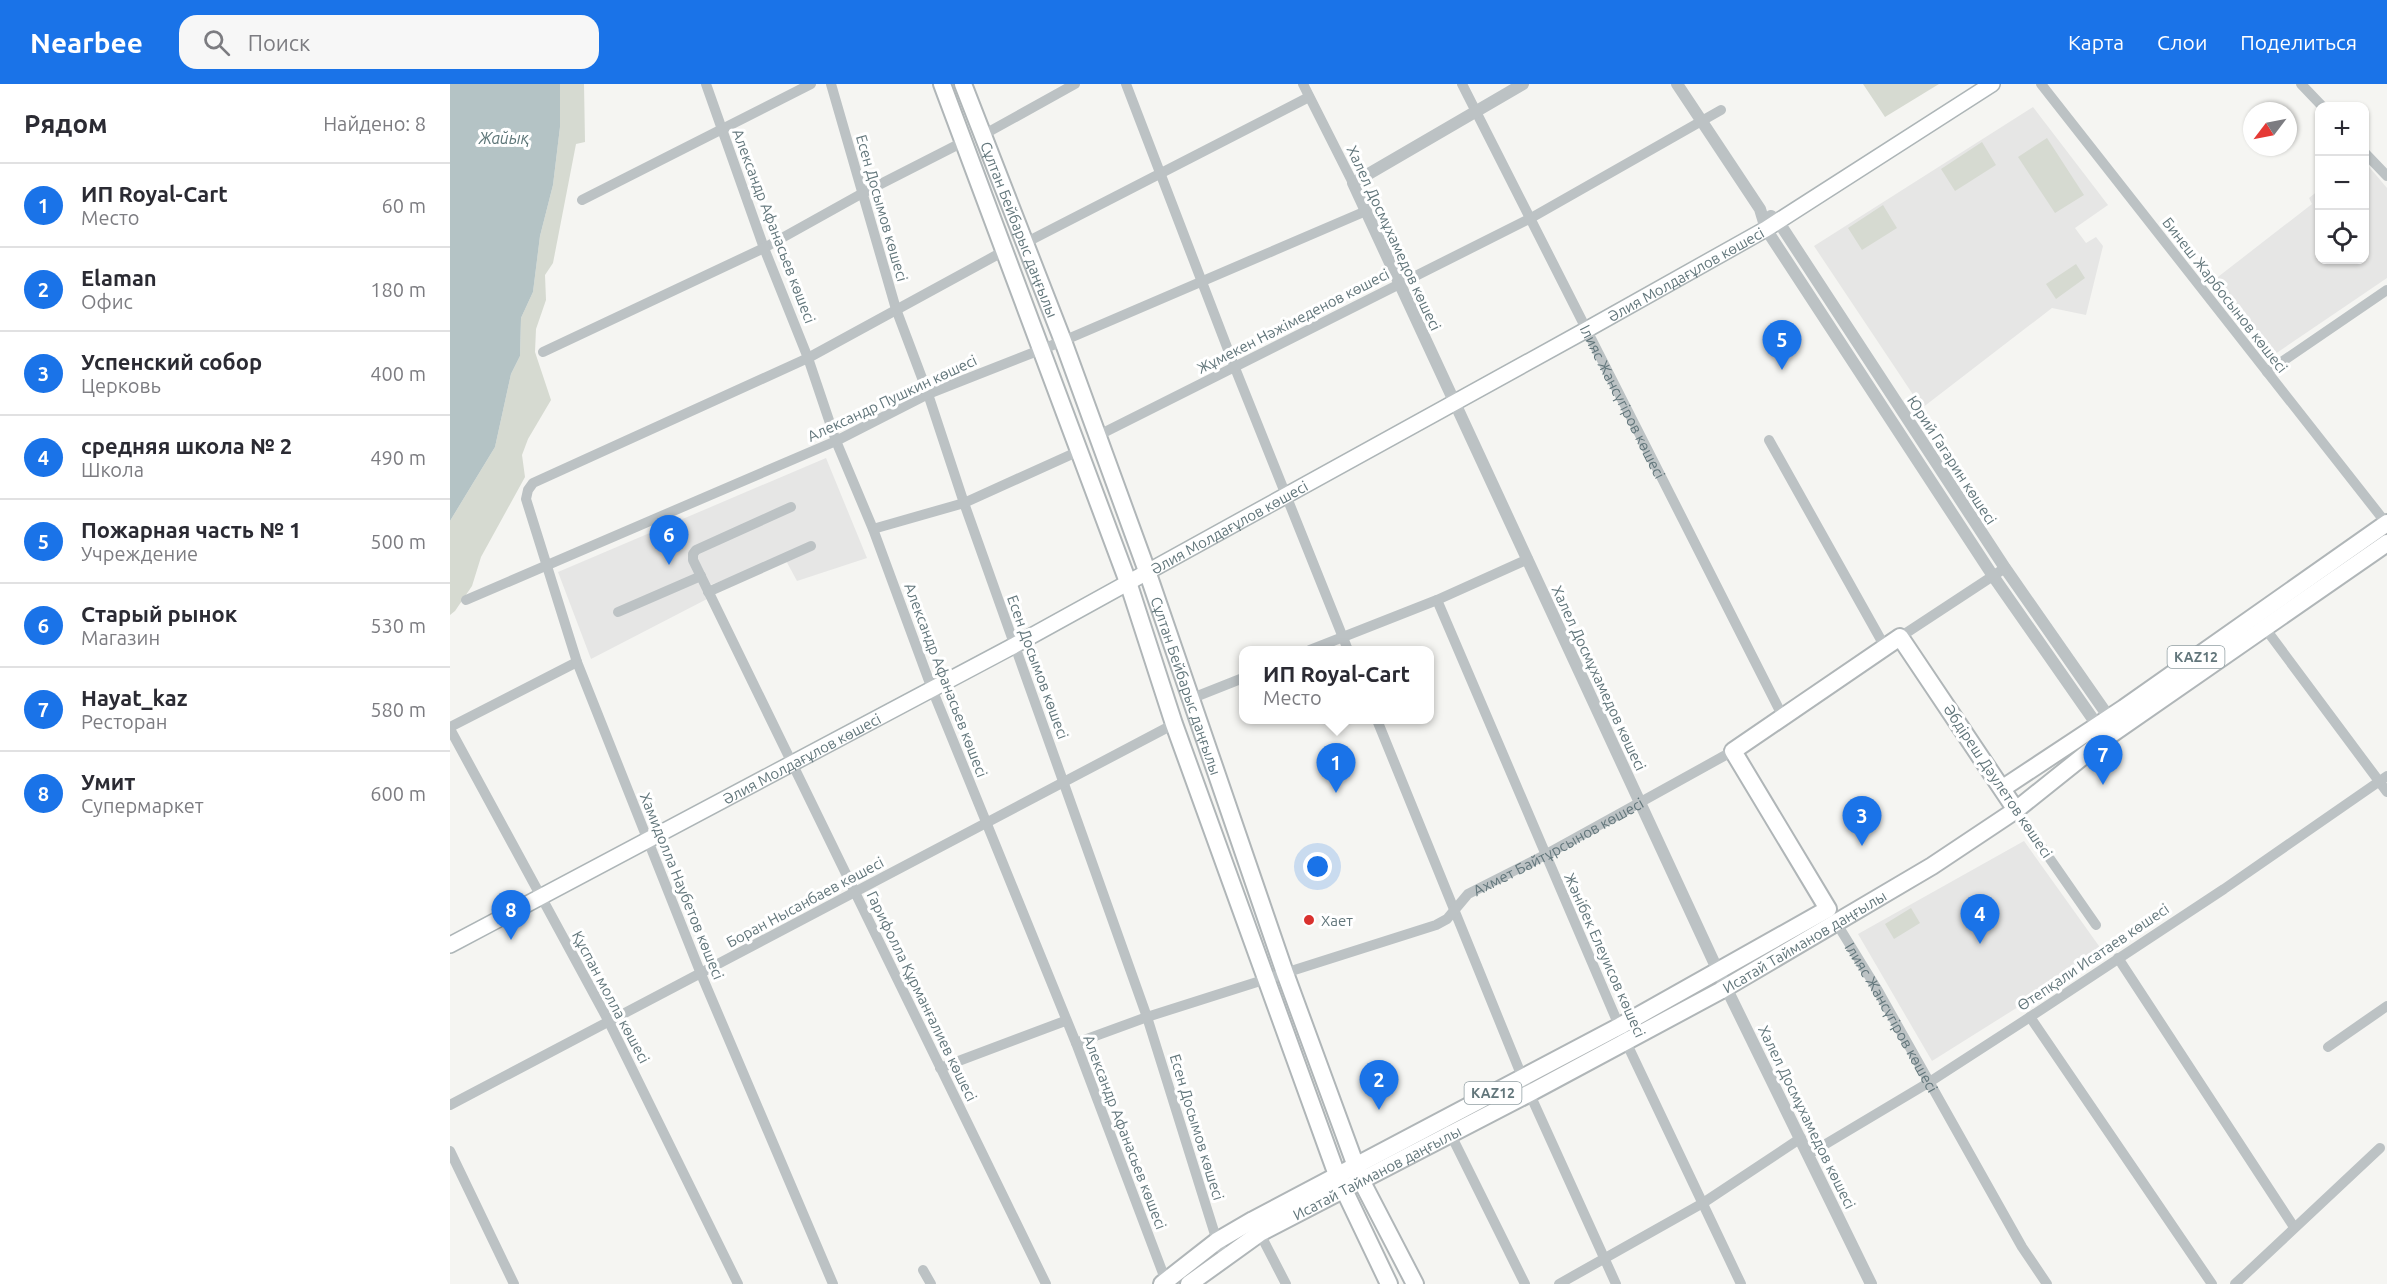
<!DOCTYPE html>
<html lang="ru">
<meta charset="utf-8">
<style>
body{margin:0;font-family:Ubuntu,sans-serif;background:#f7f7f7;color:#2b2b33}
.controls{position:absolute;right:18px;top:18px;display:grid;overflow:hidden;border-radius:12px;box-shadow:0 2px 4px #0004}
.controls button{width:54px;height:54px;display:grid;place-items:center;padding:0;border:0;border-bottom:2px solid #e1e1e2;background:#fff;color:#2b2b33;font:30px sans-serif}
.compass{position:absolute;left:1793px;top:18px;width:54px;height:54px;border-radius:50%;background:#fff;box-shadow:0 2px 4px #0004;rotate:238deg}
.you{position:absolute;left:868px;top:783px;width:21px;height:21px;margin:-15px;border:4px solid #fff;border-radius:50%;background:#1a73e8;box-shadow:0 0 0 9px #1a73e833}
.badge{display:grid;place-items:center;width:39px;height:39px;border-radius:50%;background:#1a73e8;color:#fff;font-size:20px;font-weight:700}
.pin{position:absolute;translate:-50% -50px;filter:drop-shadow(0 2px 3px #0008)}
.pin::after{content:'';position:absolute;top:32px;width:21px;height:18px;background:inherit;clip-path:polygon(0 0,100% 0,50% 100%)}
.popup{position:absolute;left:789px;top:562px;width:195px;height:78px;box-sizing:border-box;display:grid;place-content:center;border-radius:12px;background:#fff;filter:drop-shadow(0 2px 4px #0005);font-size:20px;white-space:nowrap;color:#7c7c81}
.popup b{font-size:22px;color:#2b2b33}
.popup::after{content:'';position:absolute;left:50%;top:100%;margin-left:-12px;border:12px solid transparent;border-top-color:#fff}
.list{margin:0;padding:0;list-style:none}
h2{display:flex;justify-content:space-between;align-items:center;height:78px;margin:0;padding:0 24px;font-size:26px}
h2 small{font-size:20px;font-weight:400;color:#7c7c81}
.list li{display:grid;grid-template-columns:39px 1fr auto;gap:18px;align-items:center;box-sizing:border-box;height:84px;padding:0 24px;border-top:2px solid #e1e1e2}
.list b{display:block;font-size:22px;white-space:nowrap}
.list p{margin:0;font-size:20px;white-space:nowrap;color:#7c7c81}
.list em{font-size:20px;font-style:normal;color:#7c7c81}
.icon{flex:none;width:33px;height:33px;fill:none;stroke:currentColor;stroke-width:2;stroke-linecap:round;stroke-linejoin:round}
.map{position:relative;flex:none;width:1937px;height:1200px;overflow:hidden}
header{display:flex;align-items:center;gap:36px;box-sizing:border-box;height:84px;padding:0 30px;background:#1a73e8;color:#fff}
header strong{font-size:28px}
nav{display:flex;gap:33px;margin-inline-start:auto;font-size:21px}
.search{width:420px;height:54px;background:#f7f7f7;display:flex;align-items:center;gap:15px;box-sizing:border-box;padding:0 21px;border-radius:18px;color:#7c7c81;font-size:22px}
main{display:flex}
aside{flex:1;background:#fff}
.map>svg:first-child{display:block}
.built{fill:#e6e6e5}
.green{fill:#d6dad1}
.water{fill:#b4c3c5}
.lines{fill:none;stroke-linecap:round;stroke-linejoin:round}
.secondary-casing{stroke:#adb5b7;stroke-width:18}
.primary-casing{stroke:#b0b6b8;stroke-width:20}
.minor{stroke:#bcc2c4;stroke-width:10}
.tertiary{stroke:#bcc2c4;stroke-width:12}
.secondary{stroke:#fff;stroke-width:15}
.primary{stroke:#fff;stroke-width:16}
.poi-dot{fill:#d9312e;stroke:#fff;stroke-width:2}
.labels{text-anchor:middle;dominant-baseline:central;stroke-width:6;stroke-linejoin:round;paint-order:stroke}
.shield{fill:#fff;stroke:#919fa3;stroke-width:1.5}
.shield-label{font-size:14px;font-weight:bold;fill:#62767b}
.street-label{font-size:15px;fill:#62767b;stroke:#fff}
.poi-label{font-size:15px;fill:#62767b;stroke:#fff;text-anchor:start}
.water-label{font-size:16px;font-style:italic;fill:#5d7678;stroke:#fff}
</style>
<header>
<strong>Nearbee</strong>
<div class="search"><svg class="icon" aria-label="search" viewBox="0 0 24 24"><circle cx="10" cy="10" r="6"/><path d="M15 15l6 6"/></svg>Поиск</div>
<nav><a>Карта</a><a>Слои</a><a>Поделиться</a></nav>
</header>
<main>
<aside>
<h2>Рядом<small>Найдено: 8</small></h2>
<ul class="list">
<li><span class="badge">1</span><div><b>ИП Royal-Cart</b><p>Место</p></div><em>60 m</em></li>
<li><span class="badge">2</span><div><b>Elaman</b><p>Офис</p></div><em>180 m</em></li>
<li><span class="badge">3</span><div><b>Успенский собор</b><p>Церковь</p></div><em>400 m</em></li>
<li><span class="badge">4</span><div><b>cредняя школа № 2</b><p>Школа</p></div><em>490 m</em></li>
<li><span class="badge">5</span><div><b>Пожарная часть № 1</b><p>Учреждение</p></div><em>500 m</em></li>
<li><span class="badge">6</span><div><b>Старый рынок</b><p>Магазин</p></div><em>530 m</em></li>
<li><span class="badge">7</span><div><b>Hayat_kaz</b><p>Ресторан</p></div><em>580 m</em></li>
<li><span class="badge">8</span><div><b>Умит</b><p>Супермаркет</p></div><em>600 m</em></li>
</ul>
</aside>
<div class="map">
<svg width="1937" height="1200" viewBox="0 0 1937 1200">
<rect width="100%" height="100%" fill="#f5f5f2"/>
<!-- built -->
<path class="built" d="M1583 23 1658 121 1625 144 1636 159 1646 153 1653 162 1636 231 1602 224 1472 324 1364 162Z
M1915 78 1937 104V194L1822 272 1764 196 1862 120 1859 114 1869 106 1870 176H1914Z
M376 374 417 474 347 497 334 473 255 503 257 515 141 575 108 488Z
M1574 757 1654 869 1482 977 1408 850Z"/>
<!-- green -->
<path class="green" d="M110 0H134L135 58 126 60 103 179 95 191 96 216 86 245 85 268 101 316 78 355 72 371 75 393 31 473 22 502 5 527 0 531V437L45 363 61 290 70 272 71 234 83 208 90 152 103 101 110 43Z
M1413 0H1489L1435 33Z
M1597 54 1634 111 1605 129 1568 73Z
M1532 58 1546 81 1505 107 1491 85Z
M1433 121 1447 144 1412 166 1398 144Z
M1626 180 1635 194 1606 215 1596 200Z
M1461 824 1470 839 1444 855 1435 840Z"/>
<!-- water -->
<path class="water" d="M0 0H110V43L103 101 90 152 83 208 71 234 70 272 61 290 45 363 0 437Z"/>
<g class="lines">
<!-- secondary casing -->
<g class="secondary-casing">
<g id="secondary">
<path id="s4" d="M0 861 565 561 1136 246 1316 145 1542 0"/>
</g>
</g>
<!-- primary casing -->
<g class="primary-casing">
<g id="primary">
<path d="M492 0 678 498 724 640 887 1091 939 1200"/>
<path id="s5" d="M513 0 613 257 697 487 835 889 911 1096 965 1200"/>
<path d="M1553 704 1674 624 1937 439"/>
<path d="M712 1200 767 1157 803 1136 1170 942 1378 825 1283 667 1450 553 1566 726"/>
<path id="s6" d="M739 1200 810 1149 1080 1009 1270 907 1482 782 1566 726 1656 654 1937 459"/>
</g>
</g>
<!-- minor -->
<g class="minor">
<path d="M256 0 314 164 358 274 386 357 423 445 482 605 626 959 717 1200"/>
<path d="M381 0 446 225 478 310 514 419 697 933 767 1157 776 1173"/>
<path d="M676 0 785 284 898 566"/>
<path d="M853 0 903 99"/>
<path id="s1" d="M1012 0 1333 633"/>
<path d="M1591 0 1936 439"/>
<path d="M1851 0 1872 22"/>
<path d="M533 51 625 0"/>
<path d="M1914 68 1937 92"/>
<path d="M132 116 361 0"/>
<path d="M575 159 859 13"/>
<path d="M93 268 314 164 411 110 513 58"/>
<path d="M1817 288 1937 206"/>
<path d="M647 352 1081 134 1271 26"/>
<path d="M1319 356 1435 563"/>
<path d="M341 423 246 466 243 470V476L596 1200"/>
<path d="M423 445 514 419 629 367"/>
<path d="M258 508 361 462"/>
<path d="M16 516 386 357 478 310 613 257 916 127"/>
<path d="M987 516 1176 958 1291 1200"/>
<path d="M168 528 251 492"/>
<path d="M1812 540 1937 708"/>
<path d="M1450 553 1555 484"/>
<path d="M860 566 987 516 1078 475"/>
<path d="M740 615 793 594"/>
<path d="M927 636 1073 995 1166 1200"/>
<path d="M0 643 127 578"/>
<path d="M0 645 158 936 288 1200"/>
<path d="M1566 726 1646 841"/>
<path id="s2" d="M1384 835 1427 905 1572 1163 1597 1200"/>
<path d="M1668 874 1844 1143"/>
<path d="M1580 933 1762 1200"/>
<path id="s3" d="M626 959 697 933 986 841 997 835 1018 810 1095 771 1283 667"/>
<path d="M1878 963 1937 922"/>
<path d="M490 984 615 937"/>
<path d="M0 1021 724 640"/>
<path d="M999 1047 1075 1200"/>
<path d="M0 1067 64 1200"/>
<path d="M1359 1070 1478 999 1580 933 1774 805 1937 692"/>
<path d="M807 1144 836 1200"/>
<path d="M473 1186 481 1200"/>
<path d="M383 1200 251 890 127 578 76 415 78 406 83 399 358 274 554 167"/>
<path d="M1109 1200 1253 1119 1351 1054"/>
<path d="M1785 1200 1930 1064"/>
</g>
<!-- tertiary -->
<path class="tertiary" d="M1073 0 903 99 1268 887 1421 1200
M1227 0 1310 125 1316 145 1543 492 1652 648
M1321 132 1328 137 1555 484 1663 639"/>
<!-- secondary -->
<use href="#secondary" class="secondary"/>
<!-- primary -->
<use href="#primary" class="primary"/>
</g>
<!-- markers -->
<circle class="poi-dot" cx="859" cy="836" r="6"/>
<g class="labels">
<!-- shield labels -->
<g class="shield">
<rect x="1717.5" y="562" width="57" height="22" rx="4.5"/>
<rect x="1014.5" y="998" width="57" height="22" rx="4.5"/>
</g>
<g class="shield-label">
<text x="1746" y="573">KAZ12</text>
<text x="1043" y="1009">KAZ12</text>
</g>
<!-- street labels -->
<g class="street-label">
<text transform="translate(432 124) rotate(74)">Есен Досымов көшесі</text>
<text transform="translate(324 142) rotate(69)">Александр Афанасьев көшесі</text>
<text stroke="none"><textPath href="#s5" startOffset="156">Сұлтан Бейбарыс даңғылы</textPath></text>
<text transform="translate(944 154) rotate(65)">Халел Досмұхамедов көшесі</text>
<text stroke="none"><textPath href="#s4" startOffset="1406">Әлия Молдағұлов көшесі</textPath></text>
<text transform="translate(1775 211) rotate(52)">Бинеш Жарбосынов көшесі</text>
<text transform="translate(843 237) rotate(-27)">Жұмекен Нәжімеденов көшесі</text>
<text transform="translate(442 314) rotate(-25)">Александр Пушкин көшесі</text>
<text stroke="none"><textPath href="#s1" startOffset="356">Ілияс Жансүгіров көшесі</textPath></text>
<text transform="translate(1502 376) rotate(57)">Юрий Гагарин көшесі</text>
<text stroke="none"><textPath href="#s4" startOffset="884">Әлия Молдағұлов көшесі</textPath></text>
<text transform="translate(588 583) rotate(70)">Есен Досымов көшесі</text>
<text transform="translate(1149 594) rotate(65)">Халел Досмұхамедов көшесі</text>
<text transform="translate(496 596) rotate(69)">Александр Афанасьев көшесі</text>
<text stroke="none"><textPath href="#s5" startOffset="642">Сұлтан Бейбарыс даңғылы</textPath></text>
<text stroke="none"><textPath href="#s4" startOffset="398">Әлия Молдағұлов көшесі</textPath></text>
<text transform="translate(1548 697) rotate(56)">Әбдіреш Дәулетов көшесі</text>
<text stroke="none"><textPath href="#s3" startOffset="526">Ахмет Байтұрсынов көшесі</textPath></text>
<text transform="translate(232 802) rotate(68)">Хамидолла Наубетов көшесі</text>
<text transform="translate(355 818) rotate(-28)">Боран Нысанбаев көшесі</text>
<text stroke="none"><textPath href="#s6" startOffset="705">Исатай Тайманов даңғылы</textPath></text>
<text transform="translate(1155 871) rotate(66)">Жәнібек Елеуисов көшесі</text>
<text transform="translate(1643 873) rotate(-34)">Өтепқали Исатаев көшесі</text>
<text transform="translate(472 912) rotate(64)">Гарифолла Құрманғалиев көшесі</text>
<text transform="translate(161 913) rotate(62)">Құспан молла көшесі</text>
<text stroke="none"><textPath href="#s2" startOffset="114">Ілияс Жансүгіров көшесі</textPath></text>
<text transform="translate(1357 1033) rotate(64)">Халел Досмұхамедов көшесі</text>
<text transform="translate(747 1043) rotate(73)">Есен Досымов көшесі</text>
<text transform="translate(675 1048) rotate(69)">Александр Афанасьев көшесі</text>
<text stroke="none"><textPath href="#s6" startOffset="219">Исатай Тайманов даңғылы</textPath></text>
</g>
<!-- poi labels -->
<g class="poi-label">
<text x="871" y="836">Хает</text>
</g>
<!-- water labels -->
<g class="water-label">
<text x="54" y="54">Жайық</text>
</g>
</g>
</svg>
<div class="controls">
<button>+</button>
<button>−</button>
<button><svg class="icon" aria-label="locate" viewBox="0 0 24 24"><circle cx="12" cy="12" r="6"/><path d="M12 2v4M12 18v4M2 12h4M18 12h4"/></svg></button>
</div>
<svg class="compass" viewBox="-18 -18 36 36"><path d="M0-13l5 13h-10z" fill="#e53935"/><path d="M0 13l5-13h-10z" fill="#7c7c81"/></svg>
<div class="you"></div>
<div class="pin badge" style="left:886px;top:709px">1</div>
<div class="popup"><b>ИП Royal-Cart</b>Место</div>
<div class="pin badge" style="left:929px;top:1026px">2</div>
<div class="pin badge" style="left:1412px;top:762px">3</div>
<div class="pin badge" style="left:1530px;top:860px">4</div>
<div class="pin badge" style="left:1332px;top:286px">5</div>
<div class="pin badge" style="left:219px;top:481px">6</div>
<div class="pin badge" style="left:1653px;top:701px">7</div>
<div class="pin badge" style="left:61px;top:856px">8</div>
</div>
</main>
